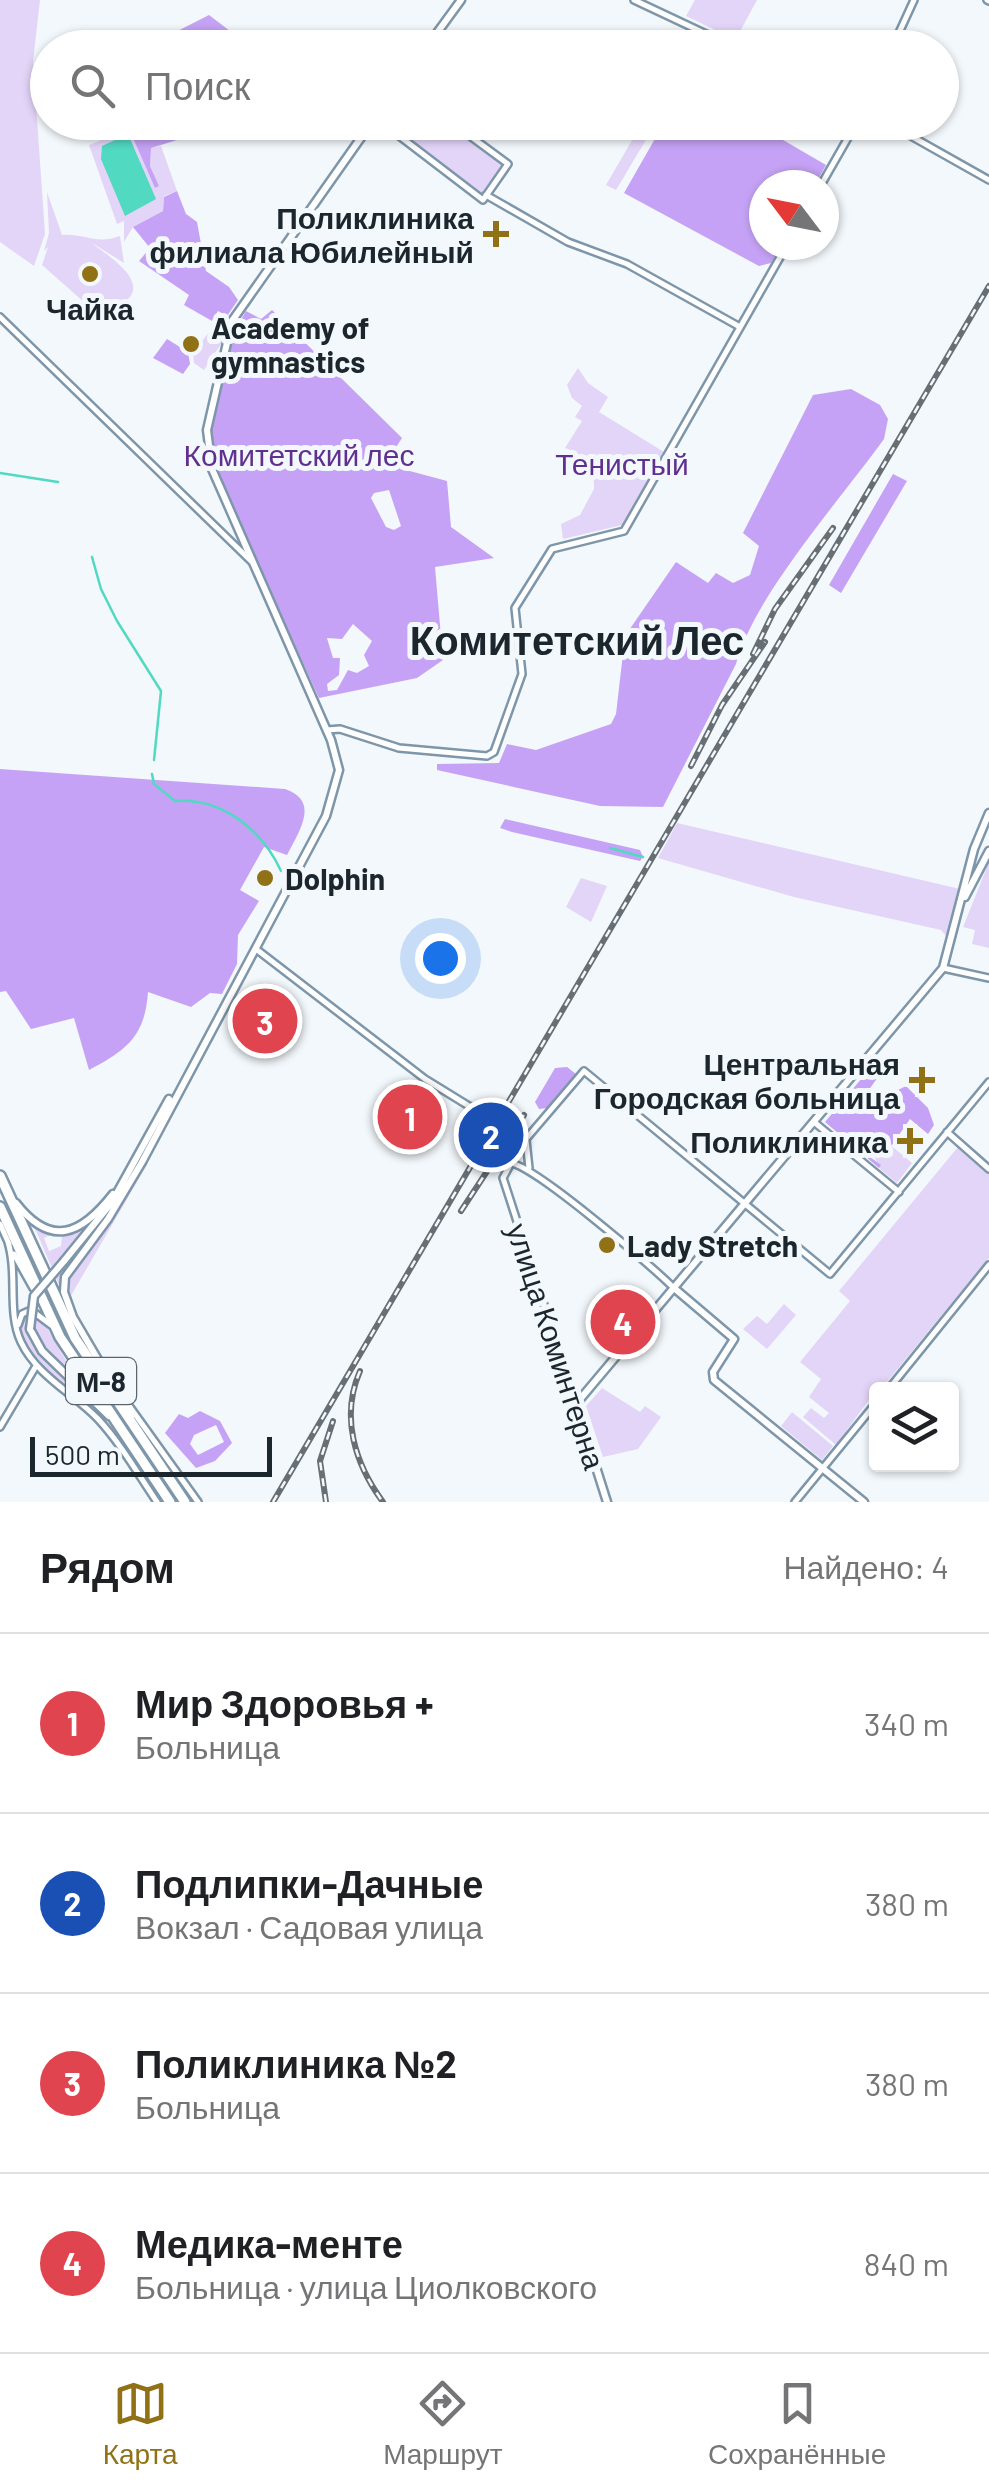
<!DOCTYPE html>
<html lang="ru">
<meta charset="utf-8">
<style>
body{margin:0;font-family:Barlow,sans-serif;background:#f2f2f2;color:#202124}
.controls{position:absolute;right:30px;bottom:30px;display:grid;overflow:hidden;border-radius:10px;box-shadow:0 2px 8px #0004}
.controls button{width:90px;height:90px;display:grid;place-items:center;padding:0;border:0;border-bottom:2px solid #e0e0e0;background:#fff;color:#202124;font:50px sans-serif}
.compass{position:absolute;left:749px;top:170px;width:90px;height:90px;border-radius:50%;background:#fff;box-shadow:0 2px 8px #0004;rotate:302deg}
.scale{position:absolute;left:30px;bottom:25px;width:242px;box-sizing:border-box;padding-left:10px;border:5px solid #1c262d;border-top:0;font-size:28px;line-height:35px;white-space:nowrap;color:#1c262d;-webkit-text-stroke:8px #f3f8fc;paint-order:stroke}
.you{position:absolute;left:440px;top:958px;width:35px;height:35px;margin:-25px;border:8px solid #fff;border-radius:50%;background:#1a73e8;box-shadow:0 0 0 15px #1a73e833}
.badge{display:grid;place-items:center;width:65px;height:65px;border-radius:50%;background:#917116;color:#fff;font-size:32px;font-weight:700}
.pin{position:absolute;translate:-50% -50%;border:5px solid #fff;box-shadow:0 2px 10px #0006}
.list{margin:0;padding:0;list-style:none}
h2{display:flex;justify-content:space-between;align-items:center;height:130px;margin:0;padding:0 40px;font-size:42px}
h2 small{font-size:32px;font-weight:400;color:#757577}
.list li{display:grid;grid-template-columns:65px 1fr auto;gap:30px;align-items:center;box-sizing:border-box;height:180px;padding:0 40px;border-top:2px solid #e0e0e0}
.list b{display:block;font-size:38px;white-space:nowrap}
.list p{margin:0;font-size:32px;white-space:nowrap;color:#757577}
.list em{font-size:32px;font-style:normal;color:#757577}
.icon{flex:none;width:55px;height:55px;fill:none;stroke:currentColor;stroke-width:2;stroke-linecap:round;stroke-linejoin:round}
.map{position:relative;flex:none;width:989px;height:1502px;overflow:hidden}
.search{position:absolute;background:#fff;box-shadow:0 2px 8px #0004;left:30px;right:30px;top:30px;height:110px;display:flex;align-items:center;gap:25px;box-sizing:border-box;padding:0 35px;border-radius:55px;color:#757577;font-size:38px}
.sheet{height:850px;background:#fff}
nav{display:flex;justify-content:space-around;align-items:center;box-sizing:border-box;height:140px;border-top:2px solid #e0e0e0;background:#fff;font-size:28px;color:#757577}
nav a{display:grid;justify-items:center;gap:5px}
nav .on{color:#917116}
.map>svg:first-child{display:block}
.green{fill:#e3d5f8}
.forest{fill:#c5a2f5;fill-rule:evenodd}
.water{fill:#51d9c2}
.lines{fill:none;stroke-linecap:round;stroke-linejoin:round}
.stream{stroke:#51d9c2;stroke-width:2.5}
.tertiary-casing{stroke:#7e96aa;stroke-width:10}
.secondary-casing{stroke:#7e96aa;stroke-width:11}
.trunk-casing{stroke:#7e96aa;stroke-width:14}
.tertiary{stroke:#fff;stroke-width:5}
.secondary{stroke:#fff;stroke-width:6}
.trunk{stroke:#fff;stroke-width:9}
.rail-casing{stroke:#676f75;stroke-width:6}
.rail{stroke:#f3f8fc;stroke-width:2.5;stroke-dasharray:8;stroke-linecap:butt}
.secondary-bridge-casing{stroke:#7e96aa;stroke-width:11;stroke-linecap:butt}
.secondary-bridge{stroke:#fff;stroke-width:6}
.poi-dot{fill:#917116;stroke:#f3f8fc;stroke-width:4}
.labels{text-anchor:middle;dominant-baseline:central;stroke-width:10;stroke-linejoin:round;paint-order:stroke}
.shield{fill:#f3f8fc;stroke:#5c656b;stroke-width:2.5}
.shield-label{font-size:28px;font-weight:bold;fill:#1c262d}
.poi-label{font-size:30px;font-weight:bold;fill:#1c262d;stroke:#f3f8fc;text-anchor:end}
.park-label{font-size:30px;fill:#603090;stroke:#f3f8fc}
.street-label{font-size:30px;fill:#1c262d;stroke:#f3f8fc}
.district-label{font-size:40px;font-weight:bold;fill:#1c262d;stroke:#f3f8fc}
</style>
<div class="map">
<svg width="989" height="1502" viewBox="0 0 989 1502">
<rect width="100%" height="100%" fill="#f3f8fc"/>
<!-- green -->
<path class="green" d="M0 0H40L33 61 45 234 34 266 0 242Z
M695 0H757L737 37H730L686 16Z
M398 123H446L505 165 483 196 394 128Z
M642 123H656L616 190 606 185Z
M129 129 155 187 159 186 150 166 151 148 161 146 177 191 164 196 163 211 133 227 124 242V221L117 224 89 145Z
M47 192 62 235C84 233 96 245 120 236L124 263 92 243C106 255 155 283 122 304 113 310 108 308 101 317L42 265 48 247 44 251 49 233Z
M211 330 225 338 204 370 194 363 193 352Z
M578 368 588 383 608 397 599 412 664 452 622 525 563 539 561 524 580 515 594 489C595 467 585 455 565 448L582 421 575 417 582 406 572 398 567 385Z
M677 823 960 889 946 936 941 930 794 897 658 858Z
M989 862V948L972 944 975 930 963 927Z
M581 878 607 886 591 922 566 907Z
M882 1138 912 1163 897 1183 880 1169 870 1147Z
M958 1147 989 1174V1258L881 1389 876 1390 836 1445 803 1417 811 1408 824 1418 829 1413 809 1397 821 1379 800 1362 850 1301 839 1291Z
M146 1161 148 1163 69 1299 68 1280 77 1261 102 1233Z
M100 1213 61 1258 66 1265 59 1285 34 1226 53 1234 44 1238 49 1251 61 1246 62 1235 79 1230Z
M784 1304 796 1315 767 1349 743 1329 757 1316 767 1324Z
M26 1313H35L42 1319 78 1381 45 1349 35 1329 27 1330 34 1348 103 1420 46 1372 27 1349 19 1327Z
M602 1388 640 1412 645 1406 661 1417 638 1449 603 1457 586 1406Z
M792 1412 833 1446 822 1460 781 1426Z"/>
<!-- forest -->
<path class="forest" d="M209 15 251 47H153L152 44Z
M147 123H198L200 133 151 148 150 166 159 186 155 188 129 129Z
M664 123H754L826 165 815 185H764V245H782L771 263 759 266 624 193Z
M177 191 186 214 197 222 206 271 229 287 238 300 227 316 218 311 212 321 184 305 189 295 139 261 150 248 133 227 163 211 164 197Z
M272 310 402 438 389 458 406 470 447 481 451 527 494 558 435 567 443 660 417 678 319 698 214 468C206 418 219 355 246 311L261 319ZM389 490 401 526 394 530 386 527 371 498 374 493ZM353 624 372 641 364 655 369 666 357 673 348 670 337 690 328 691 327 684 339 675 340 658H333L327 638 342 639Z
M167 339 188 352 190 364 183 374 153 358Z
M851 389 880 405 888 419 884 439C841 499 754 596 736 664L663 807 600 806 437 770V764L499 763 507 744 536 750 611 724 616 714 625 636 676 562 708 583 716 573 733 583 750 575 759 546 743 533 813 395Z
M893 474 907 481 841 593 829 585Z
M0 769 285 789C320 801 300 830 287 855L264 847 240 890 259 901 238 935 237 964 222 994 210 993 191 1007 148 992C145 1036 127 1050 89 1070L74 1018 31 1029 6 991 0 992Z
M505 819 640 850 643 857 640 861 512 832 500 828Z
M872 1066 881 1073 868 1091 878 1101 877 1113 886 1116 903 1097 896 1091 906 1086 928 1108 934 1125 928 1134 910 1119 892 1145 882 1138 870 1146V1157L881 1165 879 1168 825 1122Z
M567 1067 576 1074 547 1108 539 1109 535 1102 555 1068Z
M200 1411 220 1421 232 1443 215 1461 196 1468 165 1433 179 1414 188 1418ZM216 1425 224 1442 198 1455 190 1444 194 1435Z"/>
<!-- water -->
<path class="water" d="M128 134 156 199 125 216 101 159 102 146Z"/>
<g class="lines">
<!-- stream -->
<path class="stream" d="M0 473 58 482
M92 557 101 589 117 621 161 691 154 760
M152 774 154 784 175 801C222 797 262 830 281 871
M610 848 643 857"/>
<!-- tertiary casing -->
<g class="tertiary-casing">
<path id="tertiary" d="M634 0 736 48
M987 0 989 1
M892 48 914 0
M381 122 483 200 508 164 451 122
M886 122 989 180
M821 185 857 122
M486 195 568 242 627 264 740 327
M0 317 251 561
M327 730 340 729 399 748 487 756 494 752 522 674 515 608 552 549 624 531 787 245
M256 949 425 1079 477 1111
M943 968 989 978
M814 1122 899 1192
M947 1132 989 1169
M526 1140 529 1168
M509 1163C530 1161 652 1267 674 1288
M0 1224 9 1244
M8 1242C18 1275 7 1312 21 1342 37 1376 73 1393 98 1419 121 1444 138 1474 157 1502
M14 1254 33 1288
M18 1325 22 1314 31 1310 51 1325
M888 1390 989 1265
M127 1403 198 1502
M576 1404 503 1178 520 1146 584 1071 830 1274 989 1082
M0 1427 36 1366
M795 1502 876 1403"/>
</g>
<!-- secondary casing -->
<g class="secondary-casing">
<path id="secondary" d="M426 48 461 0
M965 897 989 851
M16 1203C51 1248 81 1235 113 1194
M64 1261 112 1202 169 1099
M674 1288 734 1339 713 1372 714 1380 864 1502
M30 1329 42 1351 109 1416
M131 1416 73 1317 64 1292 65 1277 108 1219 142 1162 326 816 339 770 331 740 212 469 207 430 232 321 372 122
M607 1502 576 1404 943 968 974 849 989 813"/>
</g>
<!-- trunk casing -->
<g class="trunk-casing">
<path id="trunk" d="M0 1176 75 1338 185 1502
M0 1207 60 1337 170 1502"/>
</g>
<!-- tertiary -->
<use href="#tertiary" class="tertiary"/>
<!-- secondary -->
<use href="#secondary" class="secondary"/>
<!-- trunk -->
<use href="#trunk" class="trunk"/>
<!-- rail casing -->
<g class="rail-casing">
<path id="rail" d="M753 654 775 609 833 528
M691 766 722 705 765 642
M461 1211 524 1115
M360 1371C340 1417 355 1464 383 1502
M273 1502 989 286
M326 1502 320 1461 333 1421"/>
</g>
<!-- rail -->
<use href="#rail" class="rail"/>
<!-- secondary-bridge casing -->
<g class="secondary-bridge-casing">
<path id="secondary-bridge" d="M30 1329 34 1296 64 1261"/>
</g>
<!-- secondary-bridge -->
<use href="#secondary-bridge" class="secondary-bridge"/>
</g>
<!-- markers -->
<g class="poi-dot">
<path d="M491 219h10v10h10v10h-10v10h-10v-10h-10v-10h10z"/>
<circle cx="90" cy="274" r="10"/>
<circle cx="191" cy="344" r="10"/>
<circle cx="265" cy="878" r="10"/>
<path d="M917 1065h10v10h10v10h-10v10h-10v-10h-10v-10h10z"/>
<path d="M905 1126h10v10h10v10h-10v10h-10v-10h-10v-10h10z"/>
<circle cx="607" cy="1245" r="10"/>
</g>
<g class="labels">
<!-- shield labels -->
<rect class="shield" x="66" y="1358" width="70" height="46" rx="8"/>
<g class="shield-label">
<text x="101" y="1381">М-8</text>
</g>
<!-- poi labels -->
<g class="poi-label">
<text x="474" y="217">Поликлиника<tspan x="474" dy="34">филиала Юбилейный</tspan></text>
<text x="90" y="308" text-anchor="middle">Чайка</text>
<text x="211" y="327" text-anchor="start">Academy of<tspan x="211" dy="34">gymnastics</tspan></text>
<text x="285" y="878" text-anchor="start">Dolphin</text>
<text x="900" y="1063">Центральная<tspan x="900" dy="34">Городская больница</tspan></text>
<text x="888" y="1141">Поликлиника</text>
<text x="627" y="1245" text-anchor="start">Lady Stretch</text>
</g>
<!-- park labels -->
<g class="park-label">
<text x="299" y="454">Комитетский лес</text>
<text x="622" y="463">Тенистый</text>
</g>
<!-- street labels -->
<g class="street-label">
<text transform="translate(557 1346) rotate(72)">улица Коминтерна</text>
</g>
<!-- district labels -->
<g class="district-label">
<text x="577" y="639">Комитетский Лес</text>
</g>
</g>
</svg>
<div class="controls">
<button><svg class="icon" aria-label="layers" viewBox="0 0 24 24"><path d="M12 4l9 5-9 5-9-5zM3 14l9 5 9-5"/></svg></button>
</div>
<svg class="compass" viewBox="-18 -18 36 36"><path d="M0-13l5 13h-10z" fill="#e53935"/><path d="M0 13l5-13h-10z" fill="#757577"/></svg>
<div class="scale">500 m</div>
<div class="you"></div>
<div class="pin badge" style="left:410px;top:1117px;background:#e0444e">1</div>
<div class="pin badge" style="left:491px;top:1135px;background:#1a4fb4">2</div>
<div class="pin badge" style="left:265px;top:1021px;background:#e0444e">3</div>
<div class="pin badge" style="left:623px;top:1322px;background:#e0444e">4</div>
<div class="search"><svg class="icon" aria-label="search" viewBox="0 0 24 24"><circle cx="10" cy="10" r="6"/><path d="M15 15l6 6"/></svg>Поиск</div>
</div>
<section class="sheet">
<h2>Рядом<small>Найдено: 4</small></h2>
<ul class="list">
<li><span class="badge" style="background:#e0444e">1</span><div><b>Мир Здоровья +</b><p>Больница</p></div><em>340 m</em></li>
<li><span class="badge" style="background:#1a4fb4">2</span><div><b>Подлипки-Дачные</b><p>Вокзал · Садовая улица</p></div><em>380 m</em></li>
<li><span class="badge" style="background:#e0444e">3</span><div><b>Поликлиника №2</b><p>Больница</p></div><em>380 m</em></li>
<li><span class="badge" style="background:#e0444e">4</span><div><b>Медика-менте</b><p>Больница · улица Циолковского</p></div><em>840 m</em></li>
</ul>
</section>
<nav>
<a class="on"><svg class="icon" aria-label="map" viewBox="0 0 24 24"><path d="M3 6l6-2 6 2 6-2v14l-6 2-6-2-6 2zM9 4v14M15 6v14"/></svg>Карта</a>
<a><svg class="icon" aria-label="directions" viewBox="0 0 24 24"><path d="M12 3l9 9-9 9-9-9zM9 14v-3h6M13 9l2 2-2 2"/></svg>Маршрут</a>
<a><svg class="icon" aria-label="saved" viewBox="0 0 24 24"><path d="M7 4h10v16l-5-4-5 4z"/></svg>Сохранённые</a>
</nav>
